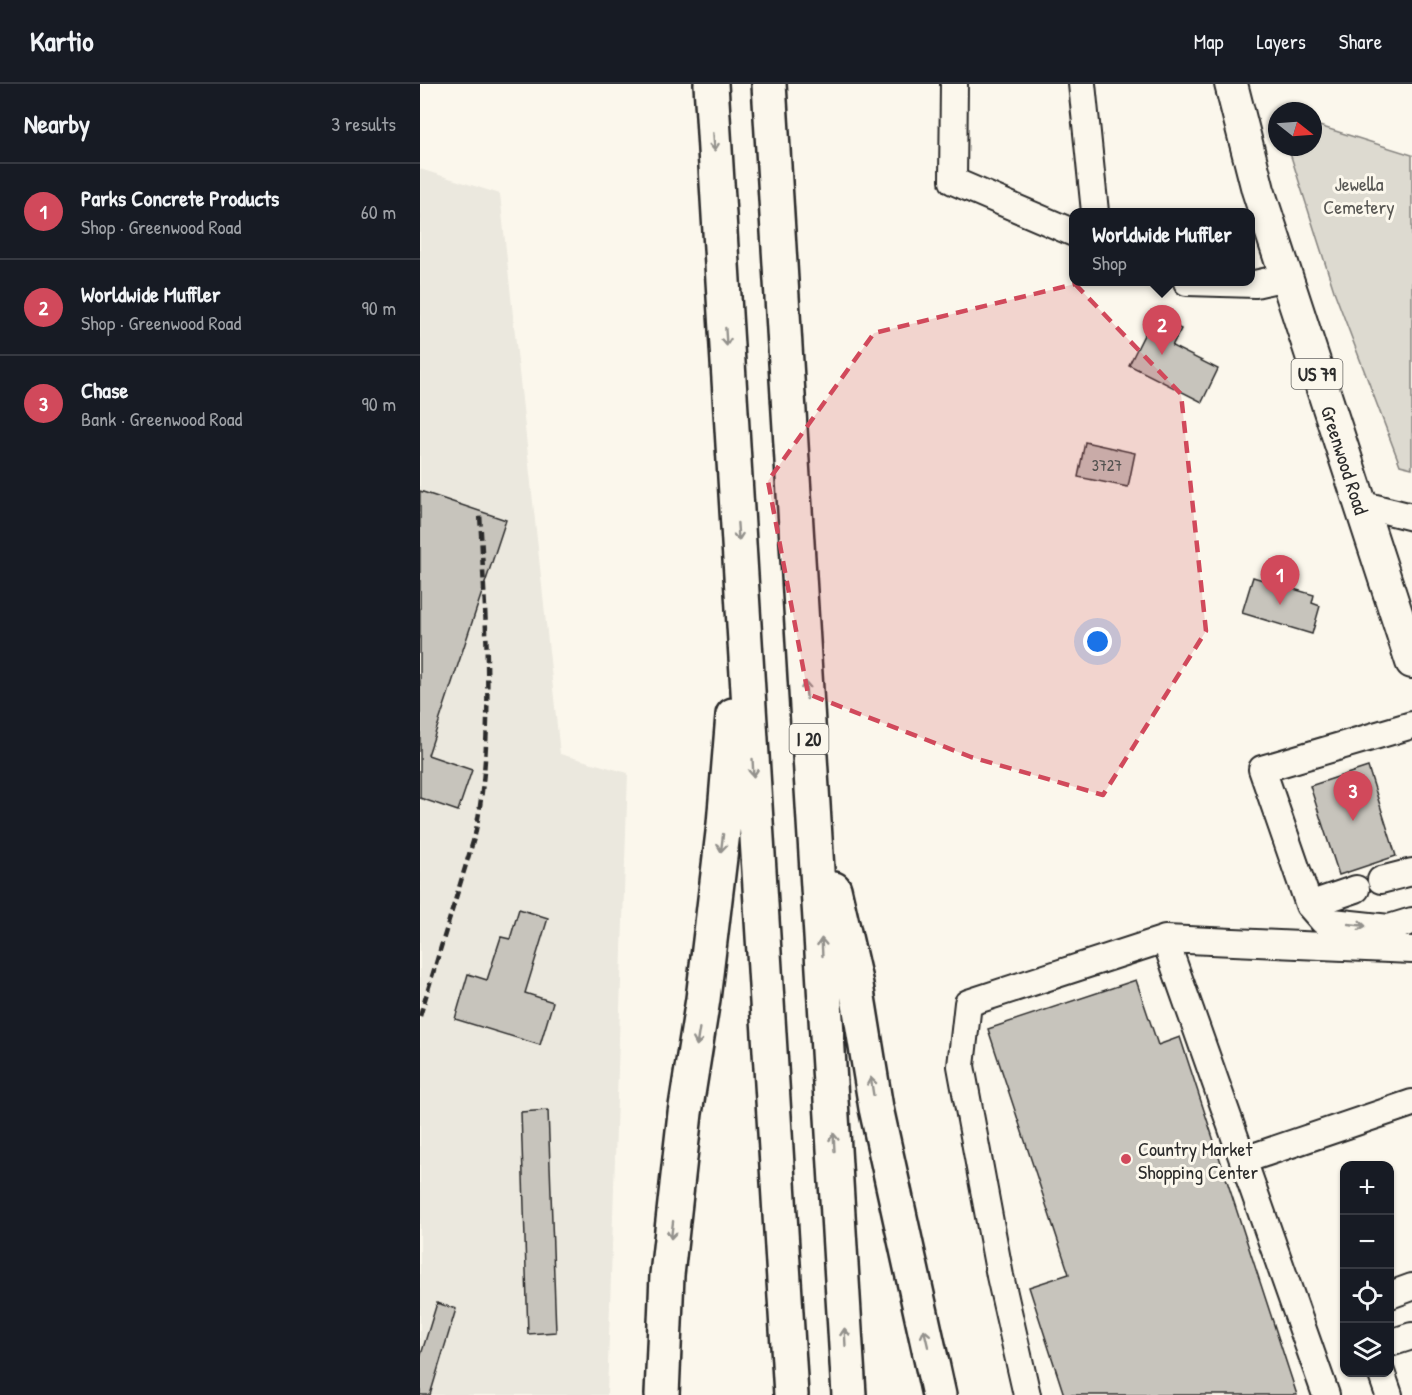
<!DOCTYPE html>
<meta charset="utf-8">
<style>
body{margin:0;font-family:"Patrick Hand",sans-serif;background:#242831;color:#f1f3f6}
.controls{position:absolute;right:18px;bottom:18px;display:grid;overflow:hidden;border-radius:12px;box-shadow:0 2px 4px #0004}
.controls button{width:54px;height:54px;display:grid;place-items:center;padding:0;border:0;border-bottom:2px solid #363941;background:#171b24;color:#f1f3f6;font:30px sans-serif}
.compass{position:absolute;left:848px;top:18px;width:54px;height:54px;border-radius:50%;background:#171b24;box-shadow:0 2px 4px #0004;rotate:107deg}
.you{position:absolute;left:678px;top:558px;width:21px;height:21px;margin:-15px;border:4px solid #fff;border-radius:50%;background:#1a73e8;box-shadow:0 0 0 9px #1a73e833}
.badge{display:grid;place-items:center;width:39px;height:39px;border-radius:50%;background:#d1495b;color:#fff;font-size:20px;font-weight:700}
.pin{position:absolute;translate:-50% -50px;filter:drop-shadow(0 2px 3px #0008)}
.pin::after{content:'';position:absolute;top:32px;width:21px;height:18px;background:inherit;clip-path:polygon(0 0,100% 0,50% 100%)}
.popup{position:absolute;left:649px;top:124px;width:186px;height:78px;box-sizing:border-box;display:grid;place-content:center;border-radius:12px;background:#171b24;filter:drop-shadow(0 2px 4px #0005);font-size:20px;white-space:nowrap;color:#9ea1a6}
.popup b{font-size:22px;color:#f1f3f6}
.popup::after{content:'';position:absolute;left:50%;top:100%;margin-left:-12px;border:12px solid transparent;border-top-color:#171b24}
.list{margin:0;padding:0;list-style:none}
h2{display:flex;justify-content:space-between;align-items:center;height:78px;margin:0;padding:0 24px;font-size:26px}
h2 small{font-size:20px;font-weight:400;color:#9ea1a6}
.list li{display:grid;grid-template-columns:39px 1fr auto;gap:18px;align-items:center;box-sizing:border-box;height:96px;padding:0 24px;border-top:2px solid #363941}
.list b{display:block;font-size:22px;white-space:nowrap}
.list p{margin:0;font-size:20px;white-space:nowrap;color:#9ea1a6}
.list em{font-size:20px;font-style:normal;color:#9ea1a6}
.icon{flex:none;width:33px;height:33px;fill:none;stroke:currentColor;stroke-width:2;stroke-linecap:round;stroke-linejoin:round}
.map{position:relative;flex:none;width:992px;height:1311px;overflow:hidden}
header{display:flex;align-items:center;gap:36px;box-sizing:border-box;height:84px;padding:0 30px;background:#171b24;border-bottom:2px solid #363941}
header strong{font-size:28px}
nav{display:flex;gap:33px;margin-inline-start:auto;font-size:21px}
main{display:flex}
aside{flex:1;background:#171b24}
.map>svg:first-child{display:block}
.built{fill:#ebe8de}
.green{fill:#dddad0;stroke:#84827e;stroke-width:1.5}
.building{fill:#c7c4bc;stroke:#2b2b2b;stroke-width:1.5}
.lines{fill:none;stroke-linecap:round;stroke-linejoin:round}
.minor-casing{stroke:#2b2b2b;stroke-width:30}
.major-casing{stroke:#2b2b2b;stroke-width:36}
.highway-casing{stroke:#2b2b2b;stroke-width:38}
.minor{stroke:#fbf7ec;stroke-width:26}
.major{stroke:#fbf7ec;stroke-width:32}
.highway{stroke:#fbf7ec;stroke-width:33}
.rail{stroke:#2b2b2b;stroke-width:4.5;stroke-dasharray:9 4.5;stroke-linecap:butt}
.oneway{stroke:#93918c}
.marked{fill:#d1495b;fill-opacity:0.2;stroke:#d1495b;stroke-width:4.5;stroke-dasharray:12 8;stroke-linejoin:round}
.poi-dot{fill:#d1495b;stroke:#fbf7ec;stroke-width:2}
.labels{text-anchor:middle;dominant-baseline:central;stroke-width:6;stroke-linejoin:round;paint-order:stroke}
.number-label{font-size:16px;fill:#52514f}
.shield{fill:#fbf7ec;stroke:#696865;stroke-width:1.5}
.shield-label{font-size:18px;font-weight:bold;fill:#2b2b2b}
.park-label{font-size:20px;fill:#585754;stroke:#fbf7ec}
.street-label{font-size:20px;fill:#2b2b2b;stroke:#fbf7ec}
.poi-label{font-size:20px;fill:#2b2b2b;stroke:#fbf7ec;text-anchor:start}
</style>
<header>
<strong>Kartio</strong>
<nav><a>Map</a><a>Layers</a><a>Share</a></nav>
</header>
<main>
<aside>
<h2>Nearby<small>3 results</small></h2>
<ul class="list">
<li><span class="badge">1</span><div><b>Parks Concrete Products</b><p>Shop · Greenwood Road</p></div><em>60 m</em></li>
<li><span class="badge">2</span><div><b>Worldwide Muffler</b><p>Shop · Greenwood Road</p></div><em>90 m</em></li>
<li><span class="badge">3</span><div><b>Chase</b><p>Bank · Greenwood Road</p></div><em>90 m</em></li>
</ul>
</aside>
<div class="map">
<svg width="992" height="1311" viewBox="0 0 992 1311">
<rect width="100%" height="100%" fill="#fbf7ec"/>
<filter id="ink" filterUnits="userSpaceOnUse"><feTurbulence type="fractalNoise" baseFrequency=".0167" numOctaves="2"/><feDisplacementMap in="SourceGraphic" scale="12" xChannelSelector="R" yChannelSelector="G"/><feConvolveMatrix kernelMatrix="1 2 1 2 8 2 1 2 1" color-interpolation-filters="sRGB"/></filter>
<g filter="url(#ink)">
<!-- built -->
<path class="built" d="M0 85 80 110 140 670 208 689 187 1311H0Z"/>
<!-- green -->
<path class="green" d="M893 40 992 71V384L980 381 914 207 868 63H893Z"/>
<!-- building -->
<path class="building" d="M734 231 761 245 752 262 798 285 782 318 709 281Z
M665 358 715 369 708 403 658 393Z
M0 407 86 436 8 671 52 686 38 727 0 714Z
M833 493 894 511 892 519 900 522 892 550 822 529Z
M948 683 976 772 919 791 890 702Z
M99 825 128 834 105 909 133 918 120 961 35 935 48 890 67 896 81 853 90 855Z
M716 896 738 961 760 953 877 1311H644L609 1203 649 1190 568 945Z
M128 1026 136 1248 108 1250 101 1028Z
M17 1219 36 1225 10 1311H0V1274Z"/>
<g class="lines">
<!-- minor casing -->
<g class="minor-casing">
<path id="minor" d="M534 0 533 97 654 149
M662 0 675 128
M767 198 835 200 866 193
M940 420 992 433
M992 641 842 685 889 821 903 837 969 844 992 837
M961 796 992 788
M889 821 936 805
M824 1076 992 1019
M970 1211 992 1203
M970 1259 992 1252
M961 1288 969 1311
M607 1311 580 1192 541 982 548 919 745 855
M906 1311 745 855 992 866"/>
</g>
<!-- major casing -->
<g class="major-casing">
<path id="major" d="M811 0 838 106 992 578"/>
</g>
<!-- highway casing -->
<g class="highway-casing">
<path id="highway" d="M291 0 371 1311
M349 0 429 1311
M414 805 436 901 456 1024 519 1311
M242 1311 247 1191 265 1029 283 915 304 740 313 631"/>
</g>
<!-- minor -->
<use href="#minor" class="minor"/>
<!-- major -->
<use href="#major" class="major"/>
<!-- highway -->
<use href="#highway" class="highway"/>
<!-- rail -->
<path class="rail" d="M0 932 55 751C76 646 65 536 60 429"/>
</g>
<!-- one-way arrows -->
<defs><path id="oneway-shaft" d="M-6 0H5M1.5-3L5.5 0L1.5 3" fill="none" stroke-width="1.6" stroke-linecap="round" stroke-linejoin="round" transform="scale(1.5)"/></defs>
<g class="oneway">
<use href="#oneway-shaft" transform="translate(294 58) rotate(86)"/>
<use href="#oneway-shaft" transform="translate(306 253) rotate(86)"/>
<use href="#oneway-shaft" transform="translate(318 448) rotate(86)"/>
<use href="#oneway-shaft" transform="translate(386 606) rotate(-94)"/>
<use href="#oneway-shaft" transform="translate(333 684) rotate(87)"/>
<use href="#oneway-shaft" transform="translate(302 759) rotate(97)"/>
<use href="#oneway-shaft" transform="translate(937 841) rotate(6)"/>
<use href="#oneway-shaft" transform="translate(402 863) rotate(-93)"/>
<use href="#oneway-shaft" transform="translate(278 953) rotate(99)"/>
<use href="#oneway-shaft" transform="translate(452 1002) rotate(-99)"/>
<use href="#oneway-shaft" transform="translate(414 1058) rotate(-93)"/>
<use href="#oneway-shaft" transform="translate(252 1146) rotate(97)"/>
<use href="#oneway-shaft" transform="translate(425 1253) rotate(-93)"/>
<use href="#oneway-shaft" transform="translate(506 1254) rotate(-103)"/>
</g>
</g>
<!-- marked area -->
<path class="marked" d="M655 200 761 310 786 547 683 711 551 673 388 610 348 397 454 249Z"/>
<!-- markers -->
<circle class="poi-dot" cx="706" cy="1075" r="6"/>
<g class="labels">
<!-- number labels -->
<g class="number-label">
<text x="687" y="381">3727</text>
</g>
<!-- shield labels -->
<g class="shield">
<rect x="871.5" y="275" width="51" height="30" rx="4.5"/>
<rect x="369.5" y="640" width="39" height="30" rx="4.5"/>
</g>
<g class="shield-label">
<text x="897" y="290">US 79</text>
<text x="389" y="655">I 20</text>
</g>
<!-- park labels -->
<g class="park-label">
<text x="939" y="99">Jewella<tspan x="939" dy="23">Cemetery</tspan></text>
</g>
<!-- street labels -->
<g class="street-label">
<text transform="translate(925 376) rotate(72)">Greenwood Road</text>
</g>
<!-- poi labels -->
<g class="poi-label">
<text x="718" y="1064">Country Market<tspan x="718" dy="23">Shopping Center</tspan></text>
</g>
</g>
</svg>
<div class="controls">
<button>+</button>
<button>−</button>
<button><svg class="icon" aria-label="locate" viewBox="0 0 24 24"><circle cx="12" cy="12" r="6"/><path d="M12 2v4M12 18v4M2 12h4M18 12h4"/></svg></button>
<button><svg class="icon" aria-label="layers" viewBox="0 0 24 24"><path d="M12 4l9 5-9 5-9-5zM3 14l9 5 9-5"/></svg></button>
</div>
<svg class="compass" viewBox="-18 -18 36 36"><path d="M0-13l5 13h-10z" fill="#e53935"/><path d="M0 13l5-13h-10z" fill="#9ea1a6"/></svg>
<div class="you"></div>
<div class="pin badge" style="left:860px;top:521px">1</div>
<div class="pin badge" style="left:742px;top:271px">2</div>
<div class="popup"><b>Worldwide Muffler</b>Shop</div>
<div class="pin badge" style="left:933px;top:737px">3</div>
</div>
</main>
